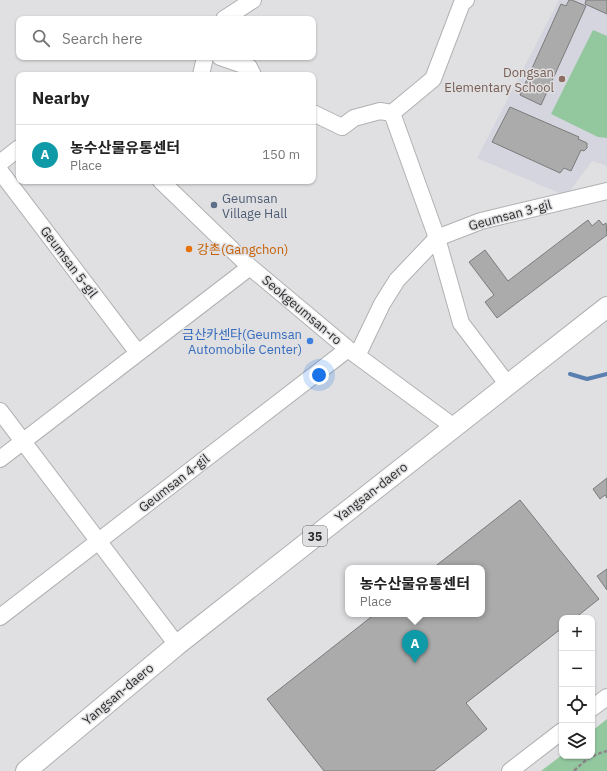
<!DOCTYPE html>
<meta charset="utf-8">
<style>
body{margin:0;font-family:"IBM Plex Sans","Noto Sans KR",sans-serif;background:#f6f6f6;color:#222}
.controls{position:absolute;right:12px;bottom:12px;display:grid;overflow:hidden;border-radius:8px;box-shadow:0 1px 3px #0004}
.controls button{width:36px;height:36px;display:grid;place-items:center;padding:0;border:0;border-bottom:1px solid #e0e0e0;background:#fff;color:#222;font:20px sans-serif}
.you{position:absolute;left:319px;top:375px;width:14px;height:14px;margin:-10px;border:3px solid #fff;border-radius:50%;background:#1a73e8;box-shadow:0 0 0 6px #1a73e833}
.badge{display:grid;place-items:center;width:26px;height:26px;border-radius:50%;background:#4164d6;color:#fff;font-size:13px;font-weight:700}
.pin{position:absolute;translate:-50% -33px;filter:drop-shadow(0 1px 2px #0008)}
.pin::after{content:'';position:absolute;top:21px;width:14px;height:12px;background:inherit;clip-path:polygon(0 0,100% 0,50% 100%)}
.popup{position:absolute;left:345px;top:565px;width:140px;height:52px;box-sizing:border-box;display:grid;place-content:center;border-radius:8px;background:#fff;filter:drop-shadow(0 1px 3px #0005);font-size:13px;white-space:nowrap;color:#767676}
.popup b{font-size:15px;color:#222}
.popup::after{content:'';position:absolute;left:50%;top:100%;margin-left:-8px;border:8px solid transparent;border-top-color:#fff}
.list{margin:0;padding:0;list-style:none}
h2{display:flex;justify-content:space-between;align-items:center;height:52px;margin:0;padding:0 16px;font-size:17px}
h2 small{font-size:13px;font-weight:400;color:#767676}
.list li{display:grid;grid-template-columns:26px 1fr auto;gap:12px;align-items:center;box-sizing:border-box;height:60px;padding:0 16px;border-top:1px solid #e0e0e0}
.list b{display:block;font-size:15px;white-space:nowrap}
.list p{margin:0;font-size:13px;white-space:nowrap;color:#767676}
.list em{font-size:13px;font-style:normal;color:#767676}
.icon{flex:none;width:22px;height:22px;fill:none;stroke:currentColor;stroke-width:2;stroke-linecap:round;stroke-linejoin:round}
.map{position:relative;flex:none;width:607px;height:771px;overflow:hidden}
.search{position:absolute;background:#fff;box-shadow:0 1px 3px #0004;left:16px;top:16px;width:300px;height:44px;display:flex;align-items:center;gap:10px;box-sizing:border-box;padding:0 14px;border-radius:8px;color:#767676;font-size:15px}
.panel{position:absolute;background:#fff;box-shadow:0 1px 3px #0004;left:16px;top:72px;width:300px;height:112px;border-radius:8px}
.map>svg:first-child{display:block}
.built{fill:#d4d5de}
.green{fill:#93c79e}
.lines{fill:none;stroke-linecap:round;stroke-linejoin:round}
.stream{stroke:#5a7fb1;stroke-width:4}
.building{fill:#ababac;stroke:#7b7b7c}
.minor-casing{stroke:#b0b1b2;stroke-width:18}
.major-casing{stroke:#b0b1b2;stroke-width:22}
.path{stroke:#89898a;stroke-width:2.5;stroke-dasharray:4 2;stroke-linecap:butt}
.minor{stroke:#fff;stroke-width:16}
.major{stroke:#fff;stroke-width:20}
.education-dot{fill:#8d6e63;stroke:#e0e0e2;stroke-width:1.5}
.service-dot{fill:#5c6f8a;stroke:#e0e0e2;stroke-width:1.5}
.food-dot{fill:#e8710a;stroke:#e0e0e2;stroke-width:1.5}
.shop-dot{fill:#3f7fe0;stroke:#e0e0e2;stroke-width:1.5}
.labels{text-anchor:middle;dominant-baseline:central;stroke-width:3;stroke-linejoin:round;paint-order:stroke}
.shield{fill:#e0e0e2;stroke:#626263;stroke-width:1}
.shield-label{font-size:12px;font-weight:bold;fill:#2c2c2c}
.education-label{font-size:13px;fill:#785e54;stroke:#e0e0e2;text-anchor:end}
.service-label{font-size:13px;fill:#4e5e75;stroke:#e0e0e2;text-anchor:start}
.street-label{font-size:13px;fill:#2c2c2c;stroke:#e0e0e2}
.food-label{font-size:13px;fill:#c56008;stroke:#e0e0e2;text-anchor:start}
.shop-label{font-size:13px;fill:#366cbe;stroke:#e0e0e2;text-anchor:end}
</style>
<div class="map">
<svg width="607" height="771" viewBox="0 0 607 771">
<rect width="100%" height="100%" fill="#e0e0e2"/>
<!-- built -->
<path class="built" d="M559 0H607V166L592 161 566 196 477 158Z"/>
<!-- green -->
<path class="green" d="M593 30 607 36V138L598 137 551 114Z
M607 719V771H541L562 755V756H592V731Z"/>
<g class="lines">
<!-- stream -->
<path class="stream" d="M570 374 587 379 607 374"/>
</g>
<!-- building -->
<path class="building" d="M569 0H572L586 6 541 105 520 95 561 4 566 6Z
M586 0H607V14L585 4Z
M510 107 579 137 578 139 587 143V148L584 151 581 150 571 171 564 168 560 173 492 142Z
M588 220 592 226 599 220 603 225 606 223 607 235 497 318 485 302 494 295 469 262 485 250 508 281Z
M607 478V498L605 495 600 499 593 489Z
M520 500 599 599 575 618H562V628L466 703 487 729 434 771H324L267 699 375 614H482V568H433Z
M607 569V590L597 576Z"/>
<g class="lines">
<!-- minor casing -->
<g class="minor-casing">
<path id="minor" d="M466 0 462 3 433 79 392 113 437 238 461 323 508 385
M224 19 253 0
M220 57 249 67 253 75
M201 75 205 57
M313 113 342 127 354 118 380 111 392 113
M0 163 19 148
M0 171 138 353
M161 181 250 267 348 349 454 427
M357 356 382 304 397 280 437 238 481 221 607 191
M0 411 177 645
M0 459 250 267
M0 617 348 349
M592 708 607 697
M510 771 562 731"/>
</g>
<!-- major casing -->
<g class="major-casing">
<path id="major" d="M26 771 177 645 607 307"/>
</g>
<!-- path -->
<path class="path" d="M574 771C585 760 592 755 607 751"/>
<!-- minor -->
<use href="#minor" class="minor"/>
<!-- major -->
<use href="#major" class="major"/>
</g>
<!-- markers -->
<circle class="education-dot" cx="562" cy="79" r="4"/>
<circle class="service-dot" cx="214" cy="205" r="4"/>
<circle class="food-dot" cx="189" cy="249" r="4"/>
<circle class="shop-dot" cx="310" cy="341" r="4"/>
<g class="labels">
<!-- shield labels -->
<rect class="shield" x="303" y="526" width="24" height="20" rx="3"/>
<g class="shield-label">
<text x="315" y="536">35</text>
</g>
<!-- education labels -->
<g class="education-label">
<text x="554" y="72">Dongsan<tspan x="554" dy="15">Elementary School</tspan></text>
</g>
<!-- service labels -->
<g class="service-label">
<text x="222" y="198">Geumsan<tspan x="222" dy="15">Village Hall</tspan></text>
</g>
<!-- street labels -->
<g class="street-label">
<text transform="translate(510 215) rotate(-15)">Geumsan 3-gil</text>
<text transform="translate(69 262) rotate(53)">Geumsan 5-gil</text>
<text transform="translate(302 310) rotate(40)">Seokgeumsan-ro</text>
<text transform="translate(174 483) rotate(-38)">Geumsan 4-gil</text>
<text transform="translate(371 492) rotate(-38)">Yangsan-daero</text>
<text transform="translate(118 694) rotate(-40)">Yangsan-daero</text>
</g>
<!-- food labels -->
<g class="food-label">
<text x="197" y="249">강촌(Gangchon)</text>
</g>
<!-- shop labels -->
<g class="shop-label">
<text x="302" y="334">금산카센타(Geumsan<tspan x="302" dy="15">Automobile Center)</tspan></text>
</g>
</g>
</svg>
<div class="controls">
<button>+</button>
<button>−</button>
<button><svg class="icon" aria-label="locate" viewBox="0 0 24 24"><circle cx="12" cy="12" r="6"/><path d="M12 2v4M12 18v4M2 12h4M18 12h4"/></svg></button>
<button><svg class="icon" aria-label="layers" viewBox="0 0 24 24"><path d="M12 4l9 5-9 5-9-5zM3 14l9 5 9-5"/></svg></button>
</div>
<div class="you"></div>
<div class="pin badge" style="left:415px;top:663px;background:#0f9aa8">A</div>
<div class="popup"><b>농수산물유통센터</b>Place</div>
<div class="search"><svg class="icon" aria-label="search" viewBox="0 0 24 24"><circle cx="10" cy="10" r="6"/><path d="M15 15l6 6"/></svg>Search here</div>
<section class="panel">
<h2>Nearby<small></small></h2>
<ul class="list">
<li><span class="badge" style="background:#0f9aa8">A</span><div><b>농수산물유통센터</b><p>Place</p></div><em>150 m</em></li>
</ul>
</section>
</div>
